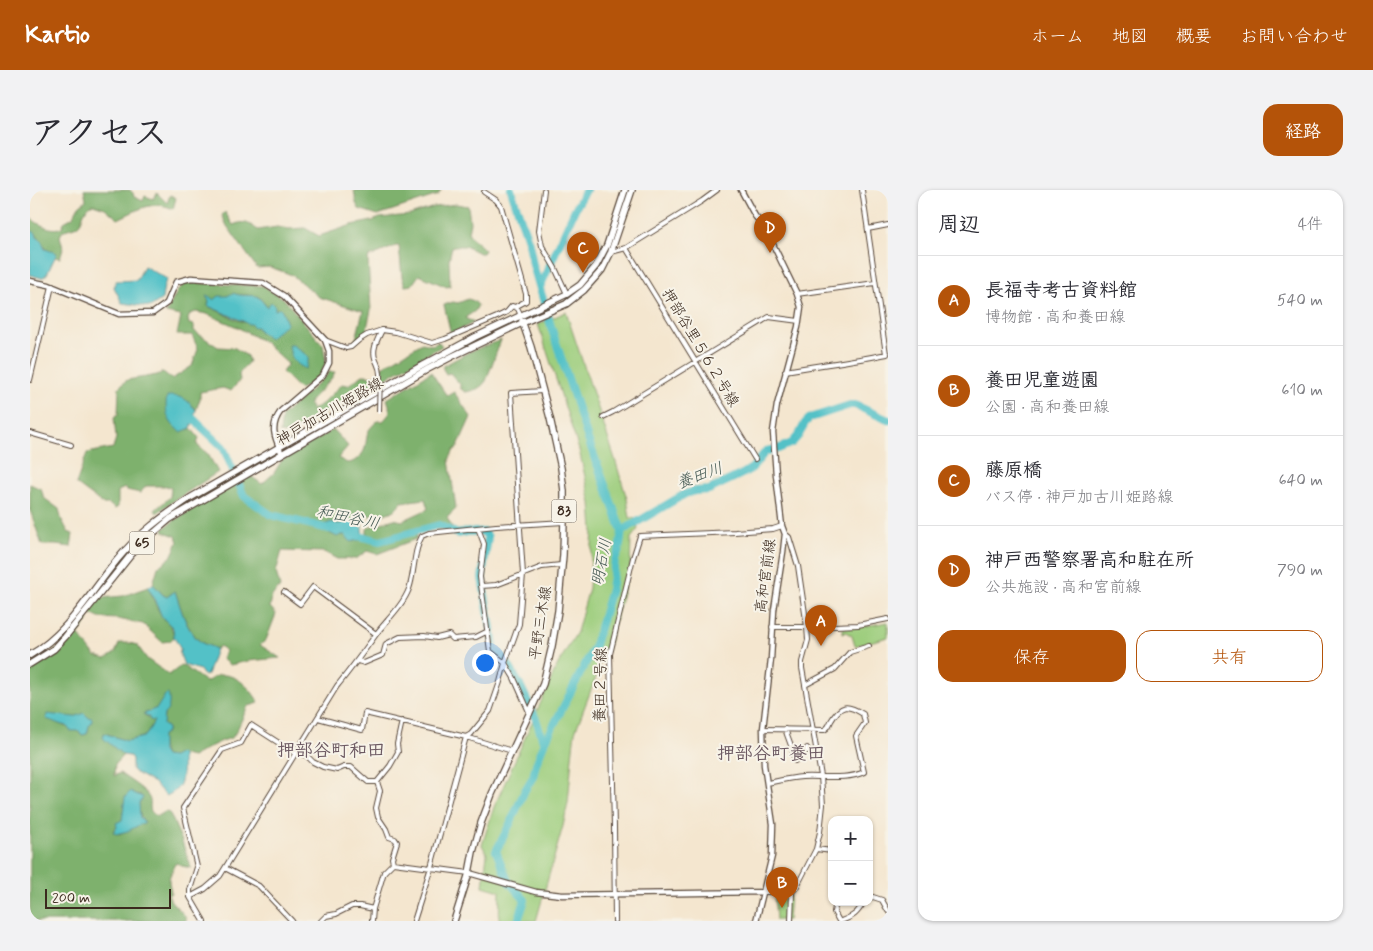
<!DOCTYPE html>
<html lang="ja">
<meta charset="utf-8">
<style>
body{margin:0;font-family:Mynerve,"Klee One",sans-serif;background:#f2f2f3;color:#2b2b33}
.controls{position:absolute;right:15px;bottom:15px;display:grid;overflow:hidden;border-radius:10px;box-shadow:0 1px 4px #0004}
.controls button{width:45px;height:45px;display:grid;place-items:center;padding:0;border:0;border-bottom:1px solid #e1e1e2;background:#fff;color:#2b2b33;font:25px sans-serif}
.scale{position:absolute;left:15px;bottom:12px;width:126px;box-sizing:border-box;padding-left:5px;border:2px solid #3b2a1e;border-top:0;font-size:14px;line-height:18px;white-space:nowrap;color:#3b2a1e;-webkit-text-stroke:4px #f7f3e8;paint-order:stroke}
.you{position:absolute;left:454px;top:472px;width:18px;height:18px;margin:-12px;border:4px solid #fff;border-radius:50%;background:#1a73e8;box-shadow:0 0 0 8px #1a73e833}
.badge{display:grid;place-items:center;width:32px;height:32px;border-radius:50%;background:#b45309;color:#fff;font-size:16px;font-weight:700}
.pin{position:absolute;translate:-50% -41px;filter:drop-shadow(0 1px 2px #0008)}
.pin::after{content:'';position:absolute;top:26px;width:18px;height:15px;background:inherit;clip-path:polygon(0 0,100% 0,50% 100%)}
.list{margin:0;padding:0;list-style:none}
h2{display:flex;justify-content:space-between;align-items:center;height:65px;margin:0;padding:0 20px;font-size:21px}
h2 small{font-size:16px;font-weight:400;color:#7c7c81}
.list li{display:grid;grid-template-columns:32px 1fr auto;gap:15px;align-items:center;box-sizing:border-box;height:90px;padding:0 20px;border-top:1px solid #e1e1e2}
.list b{display:block;font-size:19px;white-space:nowrap}
.list p{margin:0;font-size:16px;white-space:nowrap;color:#7c7c81}
.list em{font-size:16px;font-style:normal;color:#7c7c81}
.actions{display:flex;gap:10px;padding:15px 20px}
.actions a{flex:1;padding:11px 0;border:1px solid #b45309;border-radius:15px;text-align:center;font-size:18px;color:#b45309}
.actions .main{background:#b45309;color:#fff}
.map{position:relative;flex:none;width:858px;height:731px;overflow:hidden;border-radius:15px}
header{display:flex;align-items:center;gap:30px;box-sizing:border-box;height:70px;padding:0 25px;background:#b45309;color:#fff}
header strong{font-size:24px}
nav{display:flex;gap:28px;margin-inline-start:auto;font-size:18px}
.intro{display:flex;align-items:center;justify-content:space-between;box-sizing:border-box;height:120px;padding:0 30px}
h1{margin:0;font-size:35px}
.button{padding:12px 22px;border-radius:15px;background:#b45309;color:#fff;font-size:18px;font-weight:700}
main{display:flex;gap:30px;padding:0 30px}
aside{flex:1;background:#fff;border-radius:15px;box-shadow:0 1px 4px #0004}
.map>svg:first-child{display:block}
.green{fill:#9ece7e;stroke:#6c7c4e}
.forest{fill:#7eb16d;stroke:#5c6e46;fill-rule:evenodd}
.water{fill:#52c1c7;stroke:#467672}
.lines{fill:none;stroke-linecap:round;stroke-linejoin:round}
.river{stroke:#52c1c7;stroke-width:8}
.minor-casing{stroke:#574639;stroke-width:6}
.tertiary-casing{stroke:#574639;stroke-width:7}
.primary-casing{stroke:#574639;stroke-width:8}
.minor{stroke:#fff;stroke-width:4}
.tertiary{stroke:#fff;stroke-width:4.5}
.primary{stroke:#fff;stroke-width:5.5}
.minor-bridge-casing{stroke:#574639;stroke-width:6;stroke-linecap:butt}
.minor-bridge{stroke:#fff;stroke-width:4}
.labels{text-anchor:middle;dominant-baseline:central;stroke-width:4;stroke-linejoin:round;paint-order:stroke}
.shield{fill:#f7f3e8;stroke:#73665b;stroke-width:1}
.shield-label{font-size:14px;font-weight:bold;fill:#3b2a1e}
.street-label{font-size:15px;fill:#3b2a1e;stroke:#f7f3e8}
.water-label{font-size:16px;font-style:italic;fill:#425751;stroke:#f7f3e8}
.quarter-label{font-size:18px;font-weight:bold;fill:#6c5962;stroke:#f7f3e8}
</style>
<header>
<strong>Kartio</strong>
<nav><a>ホーム</a><a>地図</a><a>概要</a><a>お問い合わせ</a></nav>
</header>
<div class="intro"><h1>アクセス</h1><a class="button">経路</a></div>
<main>
<div class="map">
<svg width="858" height="731" viewBox="0 0 858 731">
<rect width="100%" height="100%" fill="#f7f3e8"/>
<filter id="ink" filterUnits="userSpaceOnUse"><feTurbulence type="fractalNoise" baseFrequency=".02" numOctaves="2"/><feDisplacementMap in="SourceGraphic" scale="10" xChannelSelector="R" yChannelSelector="G"/><feConvolveMatrix kernelMatrix="1 2 1 2 8 2 1 2 1" color-interpolation-filters="sRGB"/></filter>
<filter id="wash" filterUnits="userSpaceOnUse"><feTurbulence type="fractalNoise" baseFrequency=".0096" numOctaves="4" result="noise"/><feDisplacementMap in="SourceGraphic" scale="20" xChannelSelector="R" yChannelSelector="G"/><feGaussianBlur stdDeviation="1.12" result="paint"/><feColorMatrix in="noise" values="0 0 0 0 0 0 0 0 0 0 0 0 0 0 0 0 0 1.4 0 .05"/><feComposite in="paint" operator="in"/></filter>
<g filter="url(#wash)">
<rect width="100%" height="100%" fill="#f4e6cf"/>
<!-- green -->
<path class="green" d="M536 122 584 266 597 309 600 328H604L608 339 601 348 600 377 577 462 571 467 566 487 545 542 542 567 538 613 533 636 506 731H490L494 720 488 723 485 731H469L470 701 453 696 457 664 452 655 464 617 528 474 547 442 559 398 563 340 561 313 549 260 508 134Z
M858 432V447L825 456 822 446 816 442 813 443V438L829 437Z
M759 703 760 706 758 730H746L744 704Z"/>
<!-- forest -->
<path class="forest" d="M54 0H100L103 3 104 7 113 11 115 6 123 9 127 3 137 13 140 5 146 8 143 19C123 9 106 21 88 29L75 18 63 14C60 16 57 17 56 20 52 24 53 31 48 35 45 38 37 38 32 42L30 46 33 58 30 68 25 67 26 63C13 60 18 60 11 51 9 47 6 45 3 42L0 44V28C8 34 22 42 32 37L34 32 43 27 49 16 56 10Z
M324 0H411L408 5 348 25 329 19 326 13Z
M426 14 438 16 440 32 438 42C443 51 449 53 455 60L453 63H449L435 56H422L419 70 420 96 417 97 389 85 382 95 375 96 372 87 369 56H366L339 67 338 70 341 120 336 142 325 153 333 121 289 107 262 85 240 77 227 78 197 36 192 25 195 22 203 35C215 30 218 33 228 40L247 37 259 39 275 38 289 46 322 35 342 31 350 28 380 25 404 17Z
M156 93 233 96 253 108 293 155 296 171 292 182 279 195 269 199 252 182 258 174 234 152 207 137 177 124 166 122 160 124 158 129 159 134 164 135V141L188 157 205 158 217 166 219 171 209 184 210 190 201 201 193 198 170 202V209L166 220 162 215 158 240 161 238 169 248 167 254 168 256 178 264 188 282 139 314 127 323 125 320 140 307 141 298 135 296H116L110 303 97 300 95 298 88 301V317L85 319 79 314H73L46 294 57 263 83 258 86 248 84 227 88 224 89 197 97 190 127 185 133 182 142 189 162 176 168 159 162 145H147L151 126 136 123 148 100ZM204 104C210 105 225 105 229 107 232 110 234 114 237 117L239 115 254 127 257 134 230 142 227 137 221 134 207 130 178 116 179 111 177 107 184 110Z
M438 109 444 111 448 115 445 121 436 127V129L445 132 421 144 414 115 423 112 428 113Z
M471 150 456 191C450 199 444 201 435 202L430 198V194L420 183 416 184 413 179V176L439 162Z
M409 152 412 156 354 189 352 177 392 153 402 155Z
M299 182H305L301 189 280 211 279 214 282 220 292 214 312 194 318 195 333 185 346 186V193L257 244 250 243 252 226 297 185Z
M401 182 417 206 424 202 441 227 427 258 424 260 419 270 426 318 417 328 422 337 388 342 386 349 347 364 337 361 326 369H307L294 362 252 361 246 382 250 397 242 406 240 417 246 424 236 450 230 455 250 468 218 471 200 475 192 469 195 461 190 456 186 459C181 456 175 455 171 452 156 440 151 419 145 401L137 407 133 405 123 394 128 377 141 367 148 352 146 346 134 342 133 339 145 330 219 285 232 294 244 283 252 270 303 240 318 256 308 268 317 273C321 273 323 272 327 269 339 260 334 251 339 240 341 237 344 234 347 231H353C362 222 361 221 357 209ZM395 309 398 319 372 331 364 329 339 337 337 339V347L333 346V349L315 345H303L301 342 293 340 291 336 302 332 309 334 320 331 325 332 331 327 355 324 365 320 372 312Z
M0 294 11 299 14 308 29 319 31 328 38 342 43 344 41 357 25 355H12L0 320Z
M118 397C123 406 126 418 132 426 139 436 142 434 144 447L140 451 132 452 113 434 88 429 69 428 59 423 70 408 93 406Z
M56 427 59 430 48 444 65 466 76 469 85 463 89 454 91 453H100L107 455 117 469 139 485 152 475 176 492C181 489 186 485 191 485 208 484 222 500 229 513L219 516 217 518 207 540 202 548C188 551 175 560 162 567L150 564 143 567 135 566C132 559 131 552 132 545L137 542V537L133 535 134 524 127 518 113 524 124 531 117 544 113 547 97 551 75 543 93 565 85 574 84 586 90 583C97 589 115 599 118 606 124 614 115 620 127 626L135 622H138L140 624 152 651 161 678 152 676 147 673 144 675C143 681 139 685 139 691 139 695 141 699 141 703L138 705 141 711 156 727V731H0V479C23 466 41 448 56 427ZM51 525 58 527 59 536 57 544 52 545C46 537 33 538 27 532ZM105 604 111 605C108 615 107 625 115 632L89 644 83 641 89 633 92 630 94 615Z"/>
<!-- water -->
<path class="water" d="M3 41 6 43 7 47 11 50 15 59 27 63 17 84 12 88 0 85V44Z
M114 76 137 89 134 95 132 109 120 117 92 113 84 97 86 91 107 90Z
M203 103C211 107 223 104 228 107 231 109 234 114 237 117L241 112 245 116V120L250 118 252 120 257 134 239 148 230 142 227 137H223L221 134H217L215 132 178 116 179 111 176 106H179L184 110 189 106H197Z
M259 155H263L279 167 276 179C265 174 260 168 259 155Z
M137 206C152 206 156 208 166 220L161 238 151 242C138 234 134 221 137 206Z
M331 327 333 349 321 352 315 345H312L307 347 290 338 291 336 301 332 309 334 320 331 325 332Z
M123 394 133 405 137 407 145 401C151 418 156 442 172 453 176 455 181 456 186 459L177 485 174 486 170 480 154 475 149 462 151 460 144 447 143 438 132 427 124 408 118 397Z
M138 504C140 510 140 520 134 524L133 535 137 537V542L132 545V561L135 566 143 567 150 563 152 565C152 583 156 598 136 606L124 593 106 583 102 580V569L100 566 93 565 73 548 74 543 97 551 113 547 117 544 124 531 120 530 118 526 113 524 127 518 135 505Z
M54 523 58 527 62 528V532L59 536 57 544 52 545 49 541H40L37 536C29 535 24 531 16 529L17 524 44 527Z
M101 601 105 604 113 607V608L109 613 110 628 115 632 98 641 86 644 83 642 87 637 86 633 92 630 95 607Z"/>
<g class="lines">
<!-- river -->
<path class="river" d="M481 0 499 53 503 75 523 143 559 252 592 341 589 361 585 370 581 399 565 455 514 554 506 574 503 587 495 600 480 634 466 661 478 691 495 710 488 731
M510 97 545 19 556 0
M157 223 193 257 214 306 241 325 299 339
M592 341 655 304 665 301 679 300 714 283 722 278 736 261 748 259 762 253 769 245 775 233 780 228 820 215H825L858 230
M325 345 350 351 409 335 428 344 437 342H454L458 347 452 388 465 460 474 467 491 497 506 529 514 554"/>
</g>
</g>
<g filter="url(#ink)">
<g class="lines">
<!-- minor casing -->
<g class="minor-casing">
<path id="minor" d="M514 0 509 41 512 56 525 78 537 104
M832 0 856 164
M454 2 466 10 471 16 496 104V111L485 117
M838 39 858 35
M596 58 725 269
M581 62 596 58 672 11 687 0
M767 104 845 93
M295 150 316 158 321 157 329 150 337 145 352 140 366 142 402 153 415 149 467 127 477 122 482 116C488 117 490 120 490 127
M755 181C789 175 824 171 857 164
M350 184C350 177 347 174 345 168 342 158 348 149 352 140
M0 190 22 96
M573 227 583 222 739 127 769 131
M0 243 41 255
M448 338 454 354 450 387 460 461 475 473 484 488 500 524
M755 344 759 347 768 376 777 437 778 450 772 472V478L791 586 793 615 790 642 786 659 766 698 762 702 761 731
M451 396 466 395 512 377 531 375
M254 402 270 414 283 397 346 444
M742 437H781L828 435 858 429
M328 471 334 473 353 465 356 454 370 447 394 446 407 448 419 445 423 449 446 447 458 441
M775 495 805 479 820 462 839 456
M288 528 332 540 335 523 436 547 482 561
M733 539 794 540C798 538 799 536 801 531 811 514 817 514 833 524L835 533 826 546 834 582C819 590 789 586 772 587 760 588 748 591 737 593
M755 539 763 561
M765 571 763 561H778L777 558
M347 592 360 576 368 562 367 554 372 531
M786 659 802 661
M363 673 439 683
M195 678 229 696 262 731
M734 702H762
M160 707 175 699 190 686 307 496C321 479 334 461 347 443 358 429 373 415 379 399 385 382 383 361 392 346L399 343 466 336 534 332
M839 708 843 707 852 710 858 721
M806 712 804 722 809 731
M174 731 160 707V700L167 677 153 618 192 560 211 553 221 535 266 564 269 563 277 566 283 572 293 577 307 580 314 577H321L338 592H347
M291 731 296 726 306 724 322 716H330L343 719
M342 731 343 719 354 682 363 673 362 668 367 652 365 649 359 647 356 639 348 627 346 618 350 601 347 592
M384 731 401 677 436 547 441 544 460 521 470 492 475 473 489 434 493 384 481 203 512 201
M585 731 584 637 580 464 603 368 610 346 705 342 743 339 752 336
M811 731C824 726 827 724 834 712"/>
</g>
<!-- tertiary casing -->
<g class="tertiary-casing">
<path id="tertiary" d="M711 0 725 26 735 38 767 104 771 117 768 137 747 215 743 242 746 285 752 336 755 344 753 362 744 420 741 469 733 539 734 575 743 634 742 666 726 731
M0 91 19 95 89 124 123 123 137 113 146 92 161 88 233 93 254 106 295 150 299 161V173L293 185 251 221C239 237 245 248 252 264
M439 683 506 702 532 705 734 702"/>
</g>
<!-- primary casing -->
<g class="primary-casing">
<path id="primary" d="M0 465C38 443 60 403 87 370 108 344 133 326 160 308L393 175 445 147 537 104 550 95 566 76 577 55 595 0
M0 474 24 459 35 447 100 366 113 352 140 329 398 179 423 166 492 133 536 114 554 100 572 80 581 62 602 0
M424 731 439 683 443 662 451 633 462 604 513 494 522 456 528 421 533 365 534 330V301L531 278 520 228 501 157 492 131"/>
</g>
<!-- minor -->
<use href="#minor" class="minor"/>
<!-- tertiary -->
<use href="#tertiary" class="tertiary"/>
<!-- primary -->
<use href="#primary" class="primary"/>
<!-- minor-bridge casing -->
<g class="minor-bridge-casing">
<path id="minor-bridge" d="M349 222 350 184"/>
</g>
<!-- minor-bridge -->
<use href="#minor-bridge" class="minor-bridge"/>
</g>
</g>
<g class="labels">
<!-- shield labels -->
<g class="shield">
<rect x="521.5" y="309.5" width="25" height="23" rx="4"/>
<rect x="99.5" y="341.5" width="25" height="23" rx="4"/>
</g>
<g class="shield-label">
<text x="534" y="321">83</text>
<text x="112" y="353">65</text>
</g>
<!-- street labels -->
<g class="street-label">
<text transform="translate(670 158) rotate(59)">押部谷里５６２号線</text>
<text transform="translate(300 222) rotate(-30)">神戸加古川姫路線</text>
<text transform="translate(736 386) rotate(-82)">高和宮前線</text>
<text transform="translate(511 433) rotate(-81)">平野三木線</text>
<text transform="translate(571 495) rotate(-89)">養田２号線</text>
</g>
<!-- water labels -->
<g class="water-label">
<text transform="translate(670 286) rotate(-20)">養田川</text>
<text transform="translate(318 328) rotate(12)">和田谷川</text>
<text transform="translate(572 372) rotate(-79)">明石川</text>
</g>
<!-- quarter labels -->
<g class="quarter-label">
<text x="301" y="561">押部谷町和田</text>
<text x="741" y="564">押部谷町養田</text>
</g>
</g>
</svg>
<div class="controls">
<button>+</button>
<button>−</button>
</div>
<div class="scale">200 m</div>
<div class="you"></div>
<div class="pin badge" style="left:791px;top:456px">A</div>
<div class="pin badge" style="left:752px;top:718px">B</div>
<div class="pin badge" style="left:553px;top:83px">C</div>
<div class="pin badge" style="left:740px;top:63px">D</div>
</div>
<aside>
<h2>周辺<small>4件</small></h2>
<ul class="list">
<li><span class="badge">A</span><div><b>長福寺考古資料館</b><p>博物館 · 高和養田線</p></div><em>540 m</em></li>
<li><span class="badge">B</span><div><b>養田児童遊園</b><p>公園 · 高和養田線</p></div><em>610 m</em></li>
<li><span class="badge">C</span><div><b>藤原橋</b><p>バス停 · 神戸加古川姫路線</p></div><em>640 m</em></li>
<li><span class="badge">D</span><div><b>神戸西警察署高和駐在所</b><p>公共施設 · 高和宮前線</p></div><em>790 m</em></li>
</ul>
<div class="actions"><a class="main">保存</a><a>共有</a></div>
</aside>
</main>
